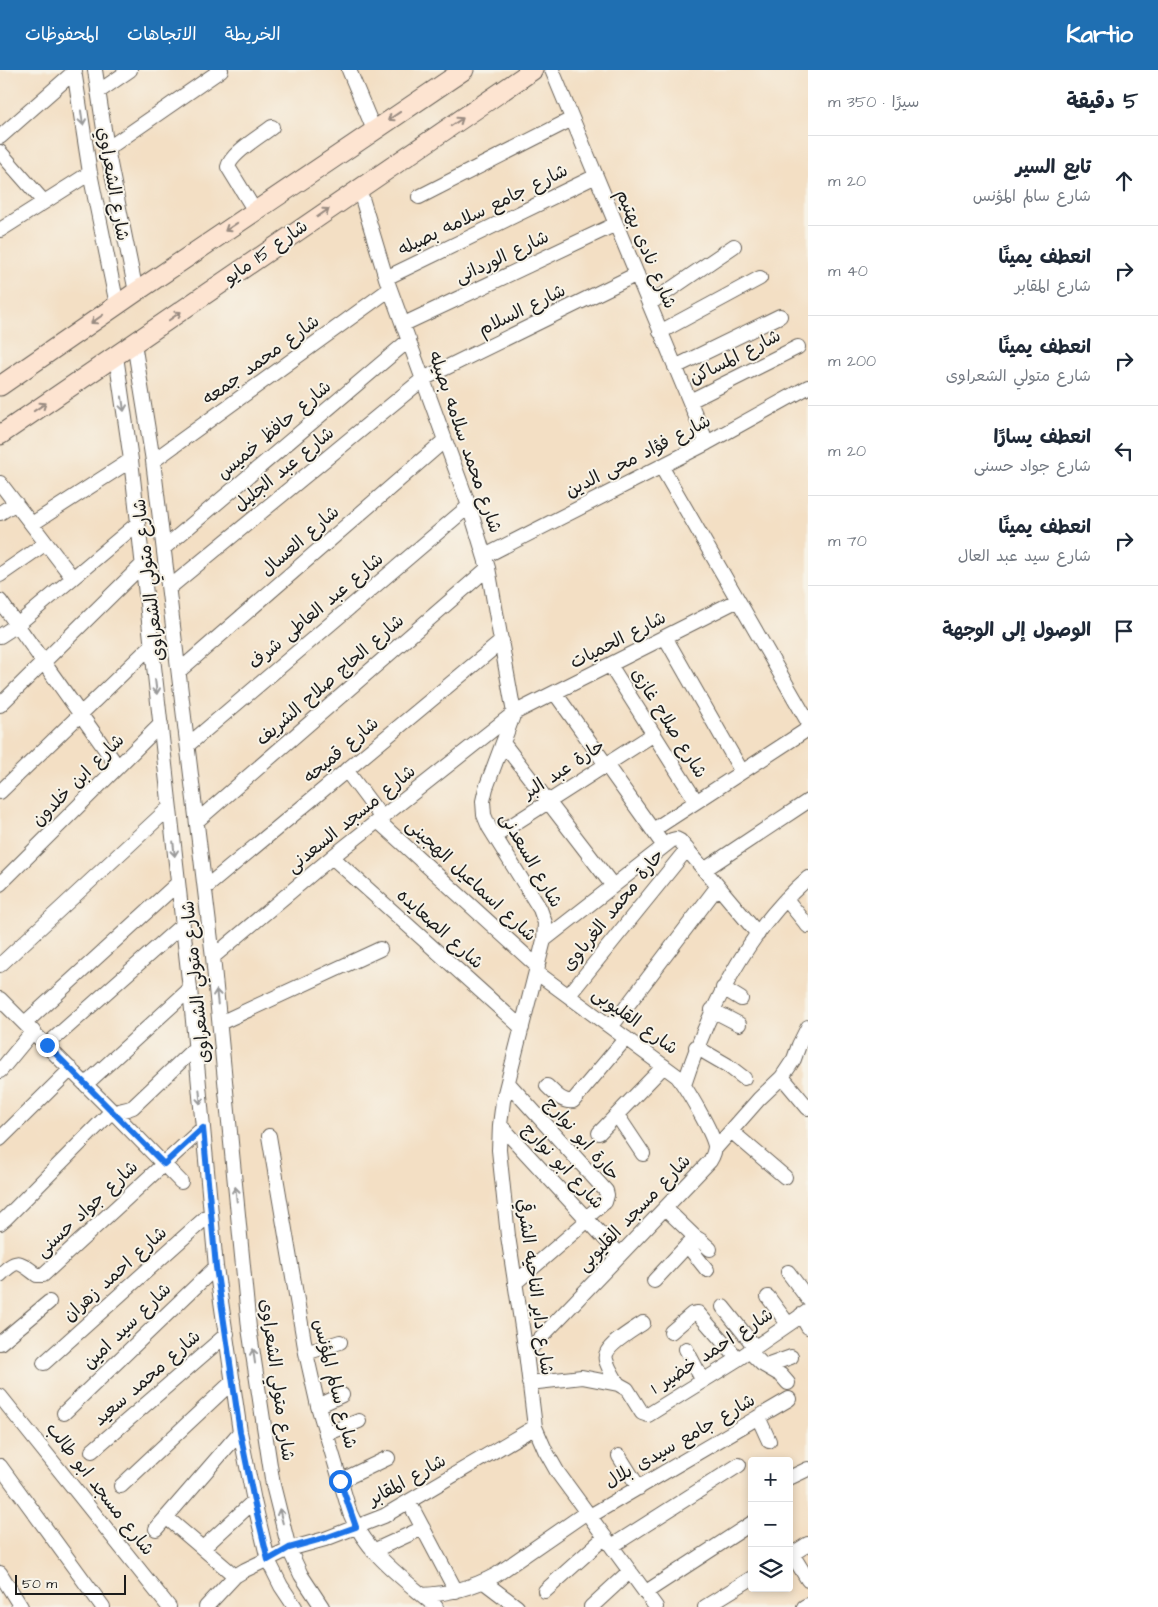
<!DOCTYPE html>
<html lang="ar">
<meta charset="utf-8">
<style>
body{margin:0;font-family:"Architects Daughter","Playpen Sans Arabic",sans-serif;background:#f2f2f3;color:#1f2937;direction:rtl}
.controls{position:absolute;right:15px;bottom:15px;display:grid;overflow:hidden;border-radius:5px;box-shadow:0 2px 8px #0003}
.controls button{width:45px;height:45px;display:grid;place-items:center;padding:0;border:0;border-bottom:1px solid #e0e1e3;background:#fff;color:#1f2937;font:25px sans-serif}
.scale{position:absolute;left:15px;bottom:12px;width:111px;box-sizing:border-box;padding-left:5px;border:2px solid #1c1c1c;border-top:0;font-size:14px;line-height:18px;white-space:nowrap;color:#1c1c1c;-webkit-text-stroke:4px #f7f3e8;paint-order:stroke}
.stop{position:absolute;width:15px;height:15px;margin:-11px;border:4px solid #1a73e8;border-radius:50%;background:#fff}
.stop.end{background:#1a73e8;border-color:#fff;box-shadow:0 1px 5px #0008}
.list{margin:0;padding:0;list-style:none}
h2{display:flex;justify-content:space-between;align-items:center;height:65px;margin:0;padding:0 20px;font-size:21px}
h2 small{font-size:16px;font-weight:400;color:#747a83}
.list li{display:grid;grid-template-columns:32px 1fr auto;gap:15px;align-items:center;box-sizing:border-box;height:90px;padding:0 20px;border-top:1px solid #e0e1e3}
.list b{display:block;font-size:19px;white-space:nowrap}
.list p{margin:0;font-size:16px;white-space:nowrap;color:#747a83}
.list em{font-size:16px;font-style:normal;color:#747a83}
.icon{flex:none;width:28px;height:28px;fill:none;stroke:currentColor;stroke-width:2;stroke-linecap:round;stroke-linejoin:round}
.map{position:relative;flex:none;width:808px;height:1537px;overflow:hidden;direction:ltr}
header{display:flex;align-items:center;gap:30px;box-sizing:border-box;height:70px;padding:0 25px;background:#1f6fb2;color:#fff}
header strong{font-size:24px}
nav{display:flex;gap:28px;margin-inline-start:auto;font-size:18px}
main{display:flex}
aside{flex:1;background:#fff}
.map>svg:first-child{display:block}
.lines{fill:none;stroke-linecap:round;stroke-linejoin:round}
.minor-casing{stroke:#676057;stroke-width:16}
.secondary-casing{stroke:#676057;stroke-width:21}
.minor{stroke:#fff;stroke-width:14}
.secondary{stroke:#fde4d1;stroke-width:19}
.oneway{stroke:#988a80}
.oneway2{stroke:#999}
.route{stroke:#1a73e8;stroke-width:6}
.labels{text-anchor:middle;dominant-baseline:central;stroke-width:4;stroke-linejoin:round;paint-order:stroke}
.street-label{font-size:18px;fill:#1c1c1c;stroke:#f7f3e8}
</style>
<header>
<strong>Kartio</strong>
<nav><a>الخريطة</a><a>الاتجاهات</a><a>المحفوظات</a></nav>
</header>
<main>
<aside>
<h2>5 دقيقة<small>سيرًا · 350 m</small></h2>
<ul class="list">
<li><svg class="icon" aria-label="ahead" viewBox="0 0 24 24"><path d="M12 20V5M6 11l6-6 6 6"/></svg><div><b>تابع السير</b><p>شارع سالم المؤنس</p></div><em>20 m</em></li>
<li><svg class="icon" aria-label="right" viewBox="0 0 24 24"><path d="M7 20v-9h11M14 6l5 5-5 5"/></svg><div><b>انعطف يمينًا</b><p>شارع المقابر</p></div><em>40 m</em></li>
<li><svg class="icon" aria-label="right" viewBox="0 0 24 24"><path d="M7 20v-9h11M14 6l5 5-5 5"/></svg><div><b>انعطف يمينًا</b><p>شارع متولي الشعراوى</p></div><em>200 m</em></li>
<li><svg class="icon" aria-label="left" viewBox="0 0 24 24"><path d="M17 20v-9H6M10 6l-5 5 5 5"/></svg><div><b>انعطف يسارًا</b><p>شارع جواد حسنى</p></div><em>20 m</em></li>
<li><svg class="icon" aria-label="right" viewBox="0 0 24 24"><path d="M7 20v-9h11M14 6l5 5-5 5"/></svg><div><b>انعطف يمينًا</b><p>شارع سيد عبد العال</p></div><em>70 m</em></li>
<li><svg class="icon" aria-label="arrive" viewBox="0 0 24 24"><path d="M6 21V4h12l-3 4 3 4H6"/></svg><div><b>الوصول إلى الوجهة</b></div></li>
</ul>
</aside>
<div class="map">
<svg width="808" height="1537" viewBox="0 0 808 1537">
<rect width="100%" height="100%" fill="#f7f3e8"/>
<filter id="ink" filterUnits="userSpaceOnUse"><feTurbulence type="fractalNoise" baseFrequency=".02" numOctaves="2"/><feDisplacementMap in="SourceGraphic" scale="10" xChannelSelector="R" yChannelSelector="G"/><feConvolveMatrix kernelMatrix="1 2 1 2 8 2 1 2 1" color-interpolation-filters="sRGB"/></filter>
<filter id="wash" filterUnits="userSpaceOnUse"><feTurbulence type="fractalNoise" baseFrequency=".0096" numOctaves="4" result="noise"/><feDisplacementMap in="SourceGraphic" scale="20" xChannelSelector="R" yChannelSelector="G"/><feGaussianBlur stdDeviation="1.12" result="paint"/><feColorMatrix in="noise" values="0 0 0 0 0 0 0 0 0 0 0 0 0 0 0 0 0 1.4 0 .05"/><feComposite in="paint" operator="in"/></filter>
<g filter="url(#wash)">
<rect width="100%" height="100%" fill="#f3dfc4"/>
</g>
<g filter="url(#ink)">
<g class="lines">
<!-- minor casing -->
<g class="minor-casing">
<path id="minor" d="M74 0 90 103 117 235
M95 0 107 79 136 222
M349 0 374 60
M552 0 707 373
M98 22 130 0
M0 67 75 1
M107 79 221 0
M0 82 44 132
M359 118 386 208 469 436 488 498 514 643
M419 127 572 49
M255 141 228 97C231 83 261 66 272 57
M0 160 90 103
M386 208 596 106
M649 234 734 176
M404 254 616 154
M660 262 760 208
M134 273 153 391 213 887 249 1258 273 1415 289 1479 301 1505 322 1537
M116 286 131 390 190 919 216 1197 240 1362 254 1431 268 1490 281 1516 295 1537
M675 297 780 246
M690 331 798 277
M153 391 390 219
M661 396 808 652
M0 413 72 507
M0 443 16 433
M32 454 131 390
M164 478 409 270
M485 486 707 373 808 317
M0 505 46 473
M169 518 423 309 637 204
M0 531 118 697
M0 566 17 555 138 453
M665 567 742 702
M610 595 696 731
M179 601 445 370
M555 623 664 776
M0 635 142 495
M514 643 486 718 483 731 484 745 489 757 540 839 545 853 544 870 503 1031 500 1055 499 1080 508 1166 526 1283 535 1357 545 1380 558 1403 656 1537
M503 673 613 816
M188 675 469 436
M346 700 382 748
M0 722 151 576
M197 751 488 498
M378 751 538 897
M653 760 808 659
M495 766 654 664
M332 787 522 958
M704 800 808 731
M0 814 161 654
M205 818 502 571
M786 829 808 856
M544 870 672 770 676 769 680 771 758 864
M213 887 332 787 514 643 738 530
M0 895 169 738
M723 918 741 929
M569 925 687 779
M0 929 113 1042 181 1112
M712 940 739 954
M25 953 177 814
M220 953 380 879
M611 957 718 816
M47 975 182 855
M696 977 727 995 744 1008
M0 1001 33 961
M782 1007 808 1038
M508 1013 606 1121 607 1125 605 1132 586 1148
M86 1014 190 919
M684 1015C709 938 746 862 808 808
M547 1016C555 1023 562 1033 573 1031L626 968
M617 1045 643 1084
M500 1055 620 1185
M731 1061 785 1107
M599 1063 664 996
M269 1066 306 1283 318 1336 350 1443C367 1484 403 1508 436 1537
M0 1069 71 999
M715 1079 759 1029 782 1007 794 989 799 975 808 957
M665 1138 695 1167 700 1170 710 1179
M0 1153 6 1148 108 1045C116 1040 124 1041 133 1037L196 977
M687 1175 707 1200
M788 1202 808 1229
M0 1205C18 1188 18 1191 37 1205H43L203 1058
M654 1211 695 1167
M515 1213 588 1150
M768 1227 788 1254
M723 1237 755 1277
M801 1245 808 1257
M671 1262 692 1244 698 1243 738 1289
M0 1273 49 1232
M686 1279 703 1311
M749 1281 762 1294 781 1305 788 1313
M306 1283 340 1272
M526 1283 710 1091C713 1086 715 1082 715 1076 713 1063 686 1017 677 1006L536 902
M44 1293 211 1143
M766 1296 791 1287
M529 1313 582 1307 618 1314 627 1319 642 1343 648 1345 738 1289 808 1241
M618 1314C614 1307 608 1298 606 1290 602 1277 633 1260 643 1253
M0 1326 169 1537
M318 1336 342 1325
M64 1343 216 1197
M758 1347 769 1371
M326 1364 359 1351
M92 1381 227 1264
M619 1386 639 1418
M0 1396 103 1537
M789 1408 808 1399
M340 1411 388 1388
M121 1416 233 1311
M409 1432 456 1521
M590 1446 789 1329
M166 1447 235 1506
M156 1459 240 1362
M612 1476 739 1395
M203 1478 254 1431
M373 1481 423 1458
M792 1484 808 1510
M789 1486 808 1474
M0 1503 21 1537
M484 1512 517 1537
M545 1521 605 1467
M646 1522 752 1453
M422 1525C449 1524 472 1518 496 1505L587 1442
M206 1537 235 1506 245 1500 289 1479 325 1469 384 1446 535 1357
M591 1537 630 1501
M705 1537 752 1508
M804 1537 808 1535"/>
</g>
<!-- secondary casing -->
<g class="secondary-casing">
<path id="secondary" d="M0 316 136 222 464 0
M0 365 533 0"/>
</g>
<!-- minor -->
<use href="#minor" class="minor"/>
<!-- secondary -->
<use href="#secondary" class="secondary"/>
</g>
<!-- one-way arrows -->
<defs><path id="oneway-shaft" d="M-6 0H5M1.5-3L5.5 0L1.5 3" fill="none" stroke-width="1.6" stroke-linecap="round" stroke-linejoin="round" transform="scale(1.25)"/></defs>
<g class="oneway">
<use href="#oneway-shaft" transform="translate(394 46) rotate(146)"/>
<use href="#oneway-shaft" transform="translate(457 52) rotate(-34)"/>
<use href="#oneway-shaft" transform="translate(323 143) rotate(-35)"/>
<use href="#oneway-shaft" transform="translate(231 157) rotate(146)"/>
<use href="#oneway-shaft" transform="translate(175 246) rotate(-35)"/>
<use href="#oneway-shaft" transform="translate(97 249) rotate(145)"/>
<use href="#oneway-shaft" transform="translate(40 337) rotate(-34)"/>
</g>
<g class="oneway2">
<use href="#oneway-shaft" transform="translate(82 48) rotate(82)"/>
<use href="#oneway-shaft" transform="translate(123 334) rotate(82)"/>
<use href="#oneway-shaft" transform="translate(156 617) rotate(83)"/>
<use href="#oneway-shaft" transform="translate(174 779) rotate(84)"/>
<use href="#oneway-shaft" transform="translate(217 927) rotate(-96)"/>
<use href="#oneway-shaft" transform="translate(200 1027) rotate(85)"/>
<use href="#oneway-shaft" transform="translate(236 1124) rotate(-96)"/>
<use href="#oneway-shaft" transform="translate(254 1286) rotate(-98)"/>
<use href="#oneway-shaft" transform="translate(281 1446) rotate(-104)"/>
</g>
</g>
<g class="lines" filter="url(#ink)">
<!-- route -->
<path class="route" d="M47 975 164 1094 203 1058 216 1197 240 1362 254 1431 268 1490 289 1478 325 1468 356 1457 340 1411"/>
</g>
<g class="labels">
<!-- street labels -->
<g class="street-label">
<text transform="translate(113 114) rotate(80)">شارع الشعراوي</text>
<text transform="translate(483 140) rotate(-26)">شارع جامع سلامه بصيله</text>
<text transform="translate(646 179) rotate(67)">شارع نادى بهتيم</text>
<text transform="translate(266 182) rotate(-35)">شارع 15 مايو</text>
<text transform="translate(502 187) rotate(-25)">شارع الوردانى</text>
<text transform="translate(522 240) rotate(-26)">شارع السلام</text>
<text transform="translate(735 287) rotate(-27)">شارع المساكن</text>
<text transform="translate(261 290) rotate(-36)">شارع محمد جمعه</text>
<text transform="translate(274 360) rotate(-40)">شارع حافظ خميس</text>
<text transform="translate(465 372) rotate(71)">شارع محمد سلامه بصيله</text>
<text transform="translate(638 386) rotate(-27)">شارع فؤاد محى الدين</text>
<text transform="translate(284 399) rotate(-39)">شارع عبد الجليل</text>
<text transform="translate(300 471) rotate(-41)">شارع العسال</text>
<text transform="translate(149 510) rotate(-97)">شارع متولي الشعراوى</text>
<text transform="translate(316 541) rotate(-40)">شارع عبد العاطى شرف</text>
<text transform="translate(618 570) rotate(-27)">شارع الحميات</text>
<text transform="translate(330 610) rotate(-41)">شارع الحاج صلاح الشريف</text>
<text transform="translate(669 653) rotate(58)">شارع صلاح غازى</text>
<text transform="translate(341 680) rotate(-40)">شارع قميحه</text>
<text transform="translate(564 699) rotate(-33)">حارة عبد البر</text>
<text transform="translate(78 710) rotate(-45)">شارع ابن خلدون</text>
<text transform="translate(351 749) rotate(-39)">شارع مسجد السعدنى</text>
<text transform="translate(531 790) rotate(60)">شارع السعدنى</text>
<text transform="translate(471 810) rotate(43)">شارع اسماعيل الهجينى</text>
<text transform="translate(613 840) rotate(-51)">حارة محمد الغرباوى</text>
<text transform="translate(440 859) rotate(42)">شارع الصعايده</text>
<text transform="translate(196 912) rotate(-96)">شارع متولي الشعراوى</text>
<text transform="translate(635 951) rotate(36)">شارع القليوبى</text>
<text transform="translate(582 1069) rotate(49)">حارة ابو نوارج</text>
<text transform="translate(563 1096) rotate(47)">شارع ابو نوارج</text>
<text transform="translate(87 1139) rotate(-43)">شارع جواد حسنى</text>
<text transform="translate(634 1143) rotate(-46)">شارع مسجد القليوبى</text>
<text transform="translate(115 1204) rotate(-42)">شارع احمد زهران</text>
<text transform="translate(535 1217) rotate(82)">شارع داير الناحيه الشرقي</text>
<text transform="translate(127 1256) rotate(-44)">شارع سيد امين</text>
<text transform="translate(712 1281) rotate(-33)">شارع احمد خضير 1</text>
<text transform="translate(147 1308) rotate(-41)">شارع محمد سعيد</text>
<text transform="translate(277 1310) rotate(82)">شارع متولي الشعراوى</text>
<text transform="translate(335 1314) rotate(76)">شارع سالم المؤنس</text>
<text transform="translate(680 1371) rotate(-30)">شارع جامع سيدى بلال</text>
<text transform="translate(407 1410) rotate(-29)">شارع المقابر</text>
<text transform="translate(100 1419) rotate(52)">شارع مسجد ابو طالب</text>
</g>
</g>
</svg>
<div class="controls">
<button>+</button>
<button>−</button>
<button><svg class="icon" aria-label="layers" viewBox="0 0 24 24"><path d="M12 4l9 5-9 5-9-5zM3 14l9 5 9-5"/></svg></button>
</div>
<div class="scale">50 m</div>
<div class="stop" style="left:340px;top:1411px"></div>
<div class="stop end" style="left:47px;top:975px"></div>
</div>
</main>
